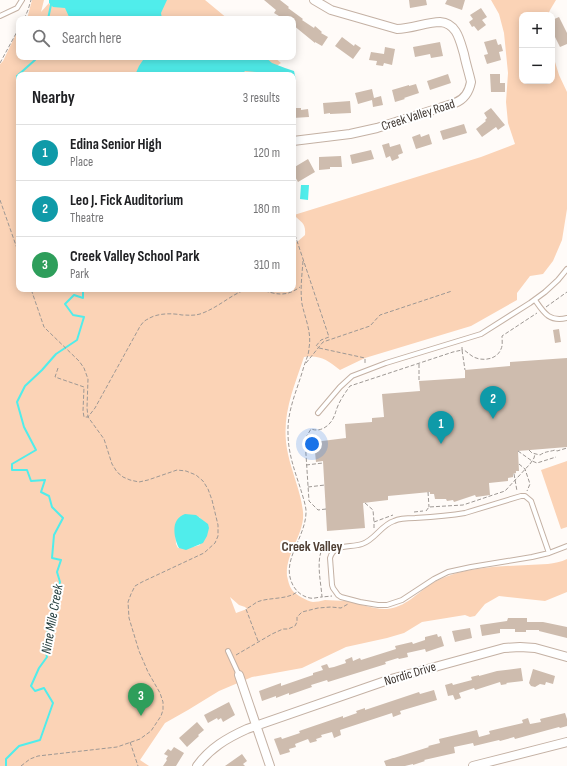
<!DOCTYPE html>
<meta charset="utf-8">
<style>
body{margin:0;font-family:"Sofia Sans Condensed",sans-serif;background:#f2f2f2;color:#202124}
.controls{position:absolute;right:12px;top:12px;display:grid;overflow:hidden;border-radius:8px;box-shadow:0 2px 10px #0003}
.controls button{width:36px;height:36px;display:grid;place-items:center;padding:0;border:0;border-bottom:1px solid #e0e0e0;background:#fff;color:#202124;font:20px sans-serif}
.you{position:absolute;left:312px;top:444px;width:14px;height:14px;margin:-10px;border:3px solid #fff;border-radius:50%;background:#1a73e8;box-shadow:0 0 0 6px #1a73e833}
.badge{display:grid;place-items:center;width:26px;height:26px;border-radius:50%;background:#b45309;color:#fff;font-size:13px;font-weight:700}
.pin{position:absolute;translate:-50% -33px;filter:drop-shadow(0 1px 2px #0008)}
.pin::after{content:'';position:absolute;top:21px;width:14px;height:12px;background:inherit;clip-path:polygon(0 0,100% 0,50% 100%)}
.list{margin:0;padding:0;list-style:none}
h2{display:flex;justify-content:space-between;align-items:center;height:52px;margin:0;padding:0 16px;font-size:17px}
h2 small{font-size:13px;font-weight:400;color:#757577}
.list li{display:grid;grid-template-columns:26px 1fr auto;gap:12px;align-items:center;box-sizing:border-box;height:56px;padding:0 16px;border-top:1px solid #e0e0e0}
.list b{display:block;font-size:15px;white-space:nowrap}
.list p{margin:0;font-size:13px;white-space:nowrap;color:#757577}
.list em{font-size:13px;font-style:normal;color:#757577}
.icon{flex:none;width:22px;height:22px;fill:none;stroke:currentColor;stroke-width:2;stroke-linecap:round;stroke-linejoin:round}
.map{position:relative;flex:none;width:567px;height:766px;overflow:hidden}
.search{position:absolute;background:#fff;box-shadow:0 2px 10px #0003;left:16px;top:16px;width:280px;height:44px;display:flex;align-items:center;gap:10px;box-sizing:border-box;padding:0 14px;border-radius:8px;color:#757577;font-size:15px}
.panel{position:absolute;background:#fff;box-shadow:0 2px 10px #0003;left:16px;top:72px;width:280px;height:220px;border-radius:8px}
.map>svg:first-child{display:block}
.green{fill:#fbd3b6;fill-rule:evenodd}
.water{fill:#50edeb}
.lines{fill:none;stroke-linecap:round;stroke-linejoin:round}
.stream{stroke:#50edeb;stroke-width:2}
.building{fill:#cebcae}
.lane-casing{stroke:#c4b1a4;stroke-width:6}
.street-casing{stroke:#c4b1a4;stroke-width:10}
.path{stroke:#9e9894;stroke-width:1;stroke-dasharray:4 2;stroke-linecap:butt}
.lane{stroke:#fff;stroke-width:4}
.street{stroke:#fff;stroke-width:8}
.labels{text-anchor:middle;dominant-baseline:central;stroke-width:4;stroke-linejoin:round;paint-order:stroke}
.street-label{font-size:13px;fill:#3e3631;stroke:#fff}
.neighbourhood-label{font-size:14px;font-weight:bold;fill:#504035;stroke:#fff}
.water-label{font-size:14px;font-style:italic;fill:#223c3b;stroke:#fff}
</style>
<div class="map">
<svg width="567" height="766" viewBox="0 0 567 766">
<rect width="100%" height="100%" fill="#fffbf8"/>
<!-- green -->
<path class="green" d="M32 0H44L41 12 49 3 50 5 52 0H205L228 19H27Z
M491 0H556L550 10 548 15H522V81H552V52L559 75 567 92V209L562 240 553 261 543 274 530 276 517 293V300L471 326 365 358 340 370C327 360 321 355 304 357 293 390 280 418 288 454 292 473 301 492 303 512 305 534 285 553 287 576 288 580 289 586 292 590 296 595 307 601 313 602 316 602 321 601 325 600 331 600 339 601 346 601 358 603 375 610 387 609 406 607 417 593 431 584 436 581 442 578 448 576 473 567 502 566 528 565 541 564 555 565 567 559V592L545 601 499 596 485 604 475 616 470 617 465 615 422 622 404 633 387 638 346 647 302 668 252 677 219 691 188 710 165 723 140 760 149 766H0V64L3 61 16 34 19 31V57H274L281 63 263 75H255L214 62 215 75H19V289H293V242H297L305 235C306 223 302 223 294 215L481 157 515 144 508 123 506 102 508 73 504 33 499 14ZM199 517 202 520 200 545 193 547 178 548 176 544 175 526ZM230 597 239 605 245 607 247 609 236 613Z
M567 461V527L561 529 541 470Z"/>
<!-- water -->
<path class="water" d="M49 0H167L161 13 162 19H149L146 17 132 16 128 19H70L65 8 53 7 49 3Z
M145 57H265L272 63 285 68 294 71 296 80 293 82V75H261L256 72 245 71 242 75H135L139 66Z
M301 185H309L308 200 300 199Z
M185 514 196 515 208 524 209 528 207 536 203 543 186 550 179 548C175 541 172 527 177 520 179 517 182 515 185 514Z"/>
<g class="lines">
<!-- stream -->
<path class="stream" d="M48 19 52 0
M19 95 17 89V76L35 60 37 57
M6 766V759L19 746 40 740 53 703 44 688 35 691 31 686 39 668 47 657 44 646 60 582 57 572 61 560 52 558 54 535 63 518 52 507 49 496 41 492 45 480 31 481 27 470H12V464L36 450 24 427 17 402 25 386 42 370 56 354 77 340 84 317 73 315 65 304 74 295 83 298V289"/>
</g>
<!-- building -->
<path class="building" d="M264 0H280L289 7 288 8 303 19 302 20 314 28 315 26 322 32 321 33 328 37 322 46 315 42V43L293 25V19H284L274 13 276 10Z
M409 0H426L427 5 410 8Z
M447 0H465L462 10 445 4Z
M481 8 487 17 482 20 486 25 478 31 474 26 472 27 469 22 473 19 470 15Z
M559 17 567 33V44L560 47 552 31V28L555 26 552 20Z
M342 37 354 46 355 44 361 48 353 59 335 46Z
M496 39 498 45 501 44 503 51 499 52 501 60 487 64 484 55 488 54 484 42Z
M440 42 443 56 431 58 430 54 415 57 413 47Z
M385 47 395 49 392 65 384 63 383 66 376 65 377 61 369 60 371 52 384 54Z
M448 74 451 83 430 90 427 81Z
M490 74H500V83H505V92H491Z
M416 84 419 93 404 98 405 99 395 102 392 90 409 85V86Z
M372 89 374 98 381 96 383 105 373 107 372 100 358 104 355 93Z
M350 101 351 113 330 114V113L324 114 323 103Z
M293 108H301V110L308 109 309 117 293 118Z
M491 108 505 125 498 130 496 127 482 137 476 129 486 121 485 120 487 118 484 113Z
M464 124 467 133 443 140 440 131Z
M420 134 421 137 429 134 432 144 416 149 412 137Z
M389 143 390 147 400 144 403 153 398 155 399 158 392 161 390 156 386 158 382 145Z
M371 150 374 159 352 164 350 155Z
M341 156 342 167H330V169L319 170V157Z
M308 159 315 172 298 182 293 173V168Z
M559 329 561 342 555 343 553 330Z
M567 358V447L518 451 519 471H516V473L513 474V477L508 478V481L489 483 490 495 476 497 475 495 454 502 453 500 447 501 446 499H435L434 494H430V492L388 496V500L363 503 365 528 327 531 323 461 316 462 314 442 346 438 345 424 372 422V418L384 417 382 394 420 391 419 381 465 378V370L510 366V362Z
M508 618H527V622H543L567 627V638L539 631V630H526V632H515V629H500V633L482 636 480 625 507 621Z
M470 628 472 638 455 642 452 631Z
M437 634 438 637 441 636 444 646 426 652 425 649 407 653 408 657 399 659 398 658 385 662 386 664 328 682 327 680 311 685 312 687 289 695V693L276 698V696L262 701 259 691 281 683V686L313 675V673L323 670 321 666 327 664 329 668 334 667 346 663 345 660 352 657 353 661 360 658 361 660 396 649 395 646 412 642 413 644 425 640V637Z
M521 668 523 681 506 683 507 684 501 685 500 682 475 690 474 688 459 693 461 698 455 700 453 695 448 696 445 685 452 683 453 685 472 680 471 677 479 675V676L497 671Z
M533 669 555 676 553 684 546 682 545 685 540 684 535 687 531 686 529 683Z
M434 690 437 700 400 711 401 714 393 717 392 713 340 730 341 735 334 738 332 732 321 735 322 737 316 739 317 741 310 743 308 739 295 744 296 747 289 749 290 752 280 755 274 739 281 737 282 739 300 733 299 731 343 716V718L357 713 356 711 365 708V710L419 692 420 694Z
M229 702 235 715 223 722 221 718 218 720 217 718 208 723 204 715Z
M565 713 567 719V726L560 728 559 727 515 739 514 737 500 741 499 740 474 746 473 743 454 747 455 753 424 760 425 761 413 765V764L405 766H386L384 761 393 758H394L429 747 428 746 440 743 439 739 477 730 479 737 490 734 489 731 523 723 522 720 528 718 530 724 541 722 540 719Z
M197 722 204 730 198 735 199 736 187 747 179 738Z
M174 747 184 753 176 766H163L167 760 166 759 168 756 164 754 168 749 171 751Z
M242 754 247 761 243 764 245 766H225Z"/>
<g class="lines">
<!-- lane casing -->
<g class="lane-casing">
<path id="lane" d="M0 16 17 8 22 0
M535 300C544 313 549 322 567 318
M318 413 340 387 352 376 386 363 481 334 530 303 545 292 558 280 567 269
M549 553 531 501 525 496H521L465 513C448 516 432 517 415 518 408 518 400 518 394 521 381 525 375 540 362 544 350 548 334 543 330 558L332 585 333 588 338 595 341 597 360 602 378 605H387L402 600 434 579 448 572 471 567 532 557 549 553 567 546
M228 651 239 675"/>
</g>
<!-- street casing -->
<g class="street-casing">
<path id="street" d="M293 141 350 134 377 128 455 103C465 99 469 92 471 82 469 73 466 64 464 54 460 41 457 23 440 22 427 22 411 29 397 29L331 10 314 0
M239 675 270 766
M197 766C210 748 227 738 247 729L391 679 504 648 520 647 535 648 567 657
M473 766 567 742"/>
</g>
<!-- path -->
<path class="path" d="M24 19 28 10 31 0
M0 63 19 28
M0 200 19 254
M293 229 329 337 321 340 316 346 318 347
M303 261C302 275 300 289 302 304 305 318 312 333 309 348 309 354 306 360 304 366 298 388 287 410 288 433 288 452 294 469 300 487 302 494 305 502 306 510 307 534 285 556 290 577 292 587 299 596 310 598 313 599 318 597 322 597
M259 289C275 294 285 298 300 287
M546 307 567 292
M462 347V350H464C467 352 469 354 472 356 481 362 497 360 501 349 503 345 502 340 502 336L537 313
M319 348 365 358V364
M306 363 323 342 370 326 380 315 452 291
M419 364V381
M58 368 55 377 84 387 83 411 84 417H88L95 408 138 330C140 326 143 321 148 319 157 313 172 313 182 315 189 315 193 316 200 314 218 308 230 295 247 289
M529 450 532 453 540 455C546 451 549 452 555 450L557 451 567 448
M518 451 532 461 537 463 556 457
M519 464 525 469 530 484 527 491
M306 465 323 463
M514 474 517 491
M308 487 325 485
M428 492 429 507
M365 503 373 510 374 522
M326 509 318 510 309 501 305 439 311 429C322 433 332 424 335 414 336 411 336 411 337 408 340 400 345 393 350 386L453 352 462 350 465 370
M426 511 429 507 463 505 505 491 530 464 534 458 535 454
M414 512 423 511
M374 528V522L393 515
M329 548 324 546C315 558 321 582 322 597L332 596
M258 641 246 609C250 607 254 604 257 602 269 597 287 600 297 592
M236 655 272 634 283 629H288L295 626 297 622V617L302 612 318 608 331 607 341 608 348 604
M130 742 138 766
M21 766 30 759 38 756 117 747 140 739 151 731 161 716 163 710V702L160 693 148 672 139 651 129 618 128 602 131 594 135 586 142 582 204 553 215 543 218 536V525L212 500 208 489 203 481 196 475 186 471 177 470 148 480 139 482 130 480 123 477 117 472 112 464 104 439 88 417 87 408 88 379 84 368 79 361 48 331 44 327 31 289"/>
<!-- lane -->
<use href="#lane" class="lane"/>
<!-- street -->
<use href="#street" class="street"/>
</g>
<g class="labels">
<!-- street labels -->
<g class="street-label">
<text transform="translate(418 115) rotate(-18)">Creek Valley Road</text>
<text transform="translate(410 674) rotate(-17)">Nordic Drive</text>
</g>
<!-- neighbourhood labels -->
<g class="neighbourhood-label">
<text x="312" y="546">Creek Valley</text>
</g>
<!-- water labels -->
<g class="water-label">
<text transform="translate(52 619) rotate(-80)">Nine Mile Creek</text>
</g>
</g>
</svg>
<div class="controls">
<button>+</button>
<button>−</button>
</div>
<div class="you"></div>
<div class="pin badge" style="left:441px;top:444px;background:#0f9aa8">1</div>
<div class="pin badge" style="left:493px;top:419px;background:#0f9aa8">2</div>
<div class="pin badge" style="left:141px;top:716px;background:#2e9e5b">3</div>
<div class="search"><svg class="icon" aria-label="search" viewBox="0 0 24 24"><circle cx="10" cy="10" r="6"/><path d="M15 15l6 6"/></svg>Search here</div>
<section class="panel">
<h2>Nearby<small>3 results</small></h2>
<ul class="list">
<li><span class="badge" style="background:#0f9aa8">1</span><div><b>Edina Senior High</b><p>Place</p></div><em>120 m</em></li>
<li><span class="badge" style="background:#0f9aa8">2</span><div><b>Leo J. Fick Auditorium</b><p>Theatre</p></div><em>180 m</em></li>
<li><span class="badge" style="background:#2e9e5b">3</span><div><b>Creek Valley School Park</b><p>Park</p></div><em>310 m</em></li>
</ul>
</section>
</div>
